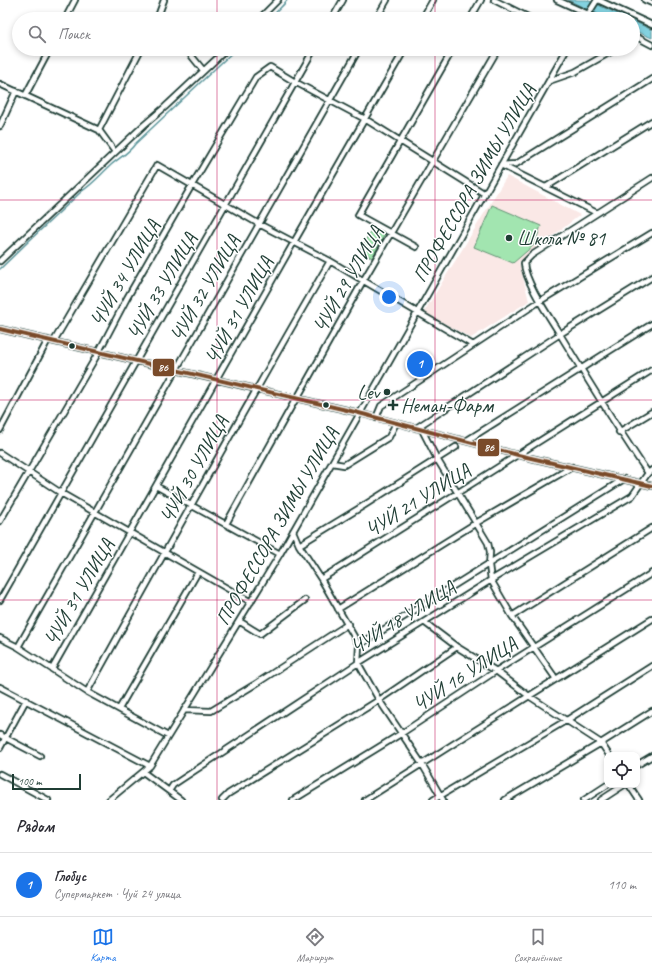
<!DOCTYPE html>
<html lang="ru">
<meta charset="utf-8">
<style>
body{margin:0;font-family:Caveat,sans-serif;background:#f7f7f7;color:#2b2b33}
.controls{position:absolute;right:12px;bottom:12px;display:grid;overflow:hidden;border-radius:8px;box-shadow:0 2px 6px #0003}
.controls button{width:36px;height:36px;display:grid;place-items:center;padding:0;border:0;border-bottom:1px solid #e1e1e2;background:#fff;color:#2b2b33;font:20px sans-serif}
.scale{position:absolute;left:12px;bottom:10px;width:69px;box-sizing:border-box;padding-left:4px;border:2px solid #1f3d34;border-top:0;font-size:11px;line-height:14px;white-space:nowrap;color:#1f3d34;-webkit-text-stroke:3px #fff;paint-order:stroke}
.you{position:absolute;left:389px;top:297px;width:14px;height:14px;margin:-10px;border:3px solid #fff;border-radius:50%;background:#1a73e8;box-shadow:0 0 0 6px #1a73e833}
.badge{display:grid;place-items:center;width:26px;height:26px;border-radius:50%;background:#1a73e8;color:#fff;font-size:13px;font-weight:700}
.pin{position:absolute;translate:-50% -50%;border:2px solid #fff;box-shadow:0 1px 4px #0006}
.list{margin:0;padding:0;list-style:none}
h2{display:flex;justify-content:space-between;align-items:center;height:52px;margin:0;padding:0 16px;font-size:17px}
h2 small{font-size:13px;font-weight:400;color:#7c7c81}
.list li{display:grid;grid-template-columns:26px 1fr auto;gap:12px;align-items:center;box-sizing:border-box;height:64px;padding:0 16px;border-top:1px solid #e1e1e2}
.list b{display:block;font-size:15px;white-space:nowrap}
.list p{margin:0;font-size:13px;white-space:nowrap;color:#7c7c81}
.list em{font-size:13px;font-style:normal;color:#7c7c81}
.icon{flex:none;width:22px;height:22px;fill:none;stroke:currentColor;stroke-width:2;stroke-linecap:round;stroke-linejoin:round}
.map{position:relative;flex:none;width:652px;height:800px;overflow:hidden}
.search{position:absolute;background:#fff;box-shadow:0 2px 6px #0003;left:12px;right:12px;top:12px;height:44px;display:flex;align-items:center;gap:10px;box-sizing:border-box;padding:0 14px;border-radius:22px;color:#7c7c81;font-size:15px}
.sheet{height:116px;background:#fff}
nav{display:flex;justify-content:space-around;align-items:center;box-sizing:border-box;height:56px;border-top:1px solid #e1e1e2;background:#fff;font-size:11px;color:#7c7c81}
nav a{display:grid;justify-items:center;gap:2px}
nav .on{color:#1a73e8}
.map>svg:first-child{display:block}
.built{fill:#fae8e6}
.green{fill:#a2e5b0;stroke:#609172}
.water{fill:#83d2e0;stroke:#5b969b}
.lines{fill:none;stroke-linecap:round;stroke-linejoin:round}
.stream{stroke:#5b969b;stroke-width:1.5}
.minor-casing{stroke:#1f3d34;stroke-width:8}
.minor{stroke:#fff;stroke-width:4.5}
.bus-1-casing{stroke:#fff;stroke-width:7}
.bus-1{stroke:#7a4b2a;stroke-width:4}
.grid{fill:none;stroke:#c2185b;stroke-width:1;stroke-opacity:0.55}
.poi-dot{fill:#1f3d34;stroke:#fff;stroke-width:1.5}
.labels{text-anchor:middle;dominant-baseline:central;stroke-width:3;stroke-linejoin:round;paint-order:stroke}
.street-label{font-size:20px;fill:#1f3d34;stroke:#fff}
.poi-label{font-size:20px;fill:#1f3d34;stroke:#fff;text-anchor:start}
.line-badge{stroke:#fff;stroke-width:1.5}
.badge-label{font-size:11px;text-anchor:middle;font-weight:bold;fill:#fff}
</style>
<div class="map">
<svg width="652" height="800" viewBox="0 0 652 800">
<rect width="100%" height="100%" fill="#fff"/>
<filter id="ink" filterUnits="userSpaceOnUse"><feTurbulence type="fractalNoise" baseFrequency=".025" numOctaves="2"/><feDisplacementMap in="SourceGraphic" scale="8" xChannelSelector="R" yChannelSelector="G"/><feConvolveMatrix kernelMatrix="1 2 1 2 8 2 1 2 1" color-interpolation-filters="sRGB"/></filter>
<g filter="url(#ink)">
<!-- built -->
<path class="built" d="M507 176 580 215 519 262 529 301 471 338 424 312Z"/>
<!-- green -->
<path class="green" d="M492 205 541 226 534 245 513 263 474 247Z
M374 225 386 232 372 258 360 250Z"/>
<!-- water -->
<path class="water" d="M568 0H587L629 19H608Z
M633 21 652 30V38L633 30Z"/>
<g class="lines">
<!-- stream -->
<path class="stream" d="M271 19C275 11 282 8 287 0
M0 269 31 239 82 191C93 184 101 174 111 165 119 158 129 153 135 144L236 49"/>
<!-- minor casing -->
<g class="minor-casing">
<path id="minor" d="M494 0 532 19
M557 0 599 19
M598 0 652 25
M645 0 652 3
M65 19 75 0
M157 19 164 0
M259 19 278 0
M332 19 343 0
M376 19 387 0
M422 19 433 0
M470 19 481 0
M515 19 518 12
M585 19 597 0
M633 35 652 45
M186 49 203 70
M549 81 575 72 614 50
M0 84 99 130 115 152
M25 96 50 49
M0 126 16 91
M99 130 141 49
M501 165 516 164 652 79
M501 165 597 213
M546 187 652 121
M416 247 358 215 453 49
M0 261 144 125 165 107 227 49
M0 329 355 412 518 455 652 486
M54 341 157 165 259 224 330 261 473 345
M376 418 381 406 540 301 652 233
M416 428 560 334 652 277
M0 430 48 340
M422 430 437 459 488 543 490 552 489 565 491 580 512 616 556 679
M619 432 652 412
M466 441 652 324
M0 453 61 493 251 602
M332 463 344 465 389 437 396 423
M648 473C617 428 589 382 561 336 550 318 525 282 524 263L532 255 652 178
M156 486 280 554
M0 521 97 355 127 298 192 185 256 77 270 67 295 82 365 119 485 194
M226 524 294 402 299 395 363 281 498 49
M293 531 299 545 321 579 359 645 358 663 379 700 422 764 443 800
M299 545 363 506 456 447
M321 579 652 370
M0 600 314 49
M338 609 476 523 572 467
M512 616 652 528
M239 621 260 634 305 600
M424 622 457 647 496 671 529 696 601 743 609 755
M0 638 18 647 87 692 168 736
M359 645 624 479
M18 647 359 49
M52 669 294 242 405 49
M0 687 150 766
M87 692C167 548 247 404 330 261
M119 709 198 572
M184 710 211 711 254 685 348 624
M0 735 40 756
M0 748 26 700
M637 765 652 756
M143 772 181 800
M0 774 48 800
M629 785 639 800
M169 791 173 785 182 779 358 663 491 580 632 496 648 473 652 470
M109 800 150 766 280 554 567 49
M222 800 228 794 379 700 457 647
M293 800 402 733 496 671 652 573
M365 800 529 696 652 619
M433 800 567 720 652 666
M505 800 601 743 652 711
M584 800 607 785
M601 800 624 785"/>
</g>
<!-- minor -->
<use href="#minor" class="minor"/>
<!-- bus-1 casing -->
<g class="bus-1-casing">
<path id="bus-1" d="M0 329 355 412 518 455 652 486"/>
</g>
<!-- bus-1 -->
<use href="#bus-1" class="bus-1"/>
</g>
</g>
<!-- grid -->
<path class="grid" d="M217 0V19M435 0V19M217 49V800M435 49V800M0 200H652M0 400H652M0 600H652"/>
<!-- markers -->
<g class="poi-dot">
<circle cx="509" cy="238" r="4"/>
<circle cx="72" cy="346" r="3.5"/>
<circle cx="387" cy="392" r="4"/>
<circle cx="326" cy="405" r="3.5"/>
<path d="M391 399h4v4h4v4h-4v4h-4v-4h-4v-4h4z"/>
</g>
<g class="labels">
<!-- street labels -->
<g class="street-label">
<text transform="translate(474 183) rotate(-60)">ПРОФЕССОРА ЗИМЫ УЛИЦА</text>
<text transform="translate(125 273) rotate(-60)">ЧУЙ 34 УЛИЦА</text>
<text transform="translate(348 279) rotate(-60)">ЧУЙ 29 УЛИЦА</text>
<text transform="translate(162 286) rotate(-60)">ЧУЙ 33 УЛИЦА</text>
<text transform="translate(205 288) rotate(-60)">ЧУЙ 32 УЛИЦА</text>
<text transform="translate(239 310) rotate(-61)">ЧУЙ 31 УЛИЦА</text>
<text transform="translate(194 469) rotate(-61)">ЧУЙ 30 УЛИЦА</text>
<text transform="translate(418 500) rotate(-32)">ЧУЙ 21 УЛИЦА</text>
<text transform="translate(277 526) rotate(-60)">ПРОФЕССОРА ЗИМЫ УЛИЦА</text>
<text transform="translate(79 592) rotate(-60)">ЧУЙ 31 УЛИЦА</text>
<text transform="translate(403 617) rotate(-32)">ЧУЙ 18 УЛИЦА</text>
<text transform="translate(465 674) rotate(-33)">ЧУЙ 16 УЛИЦА</text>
</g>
<!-- poi labels -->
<g class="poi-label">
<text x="517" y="238">Школа № 81</text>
<text x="379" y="392" text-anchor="end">Lev</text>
<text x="401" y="405">Неман-Фарм</text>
</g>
</g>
<g class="line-badge">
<rect x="152" y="358" width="23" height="19" rx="4" fill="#7a4b2a"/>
<rect x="477" y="438" width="23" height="19" rx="4" fill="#7a4b2a"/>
</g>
<g class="badge-label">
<text x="163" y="371">86</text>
<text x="489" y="451">86</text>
</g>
</svg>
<div class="controls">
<button><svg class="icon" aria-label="locate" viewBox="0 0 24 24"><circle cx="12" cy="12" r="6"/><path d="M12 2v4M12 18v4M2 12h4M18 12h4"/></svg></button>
</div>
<div class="scale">100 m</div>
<div class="you"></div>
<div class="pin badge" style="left:420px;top:364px">1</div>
<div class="search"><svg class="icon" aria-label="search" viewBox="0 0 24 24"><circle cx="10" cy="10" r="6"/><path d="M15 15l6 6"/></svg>Поиск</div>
</div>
<section class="sheet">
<h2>Рядом<small></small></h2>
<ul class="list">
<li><span class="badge">1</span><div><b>Глобус</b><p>Супермаркет · Чуй 24 улица</p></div><em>110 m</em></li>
</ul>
</section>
<nav>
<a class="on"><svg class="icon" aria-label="map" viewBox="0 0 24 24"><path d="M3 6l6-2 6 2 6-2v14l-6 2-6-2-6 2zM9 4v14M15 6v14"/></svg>Карта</a>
<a><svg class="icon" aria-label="directions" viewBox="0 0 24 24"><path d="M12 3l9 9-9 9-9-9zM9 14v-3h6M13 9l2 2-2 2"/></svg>Маршрут</a>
<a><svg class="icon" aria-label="saved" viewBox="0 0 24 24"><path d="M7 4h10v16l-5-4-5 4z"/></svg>Сохранённые</a>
</nav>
